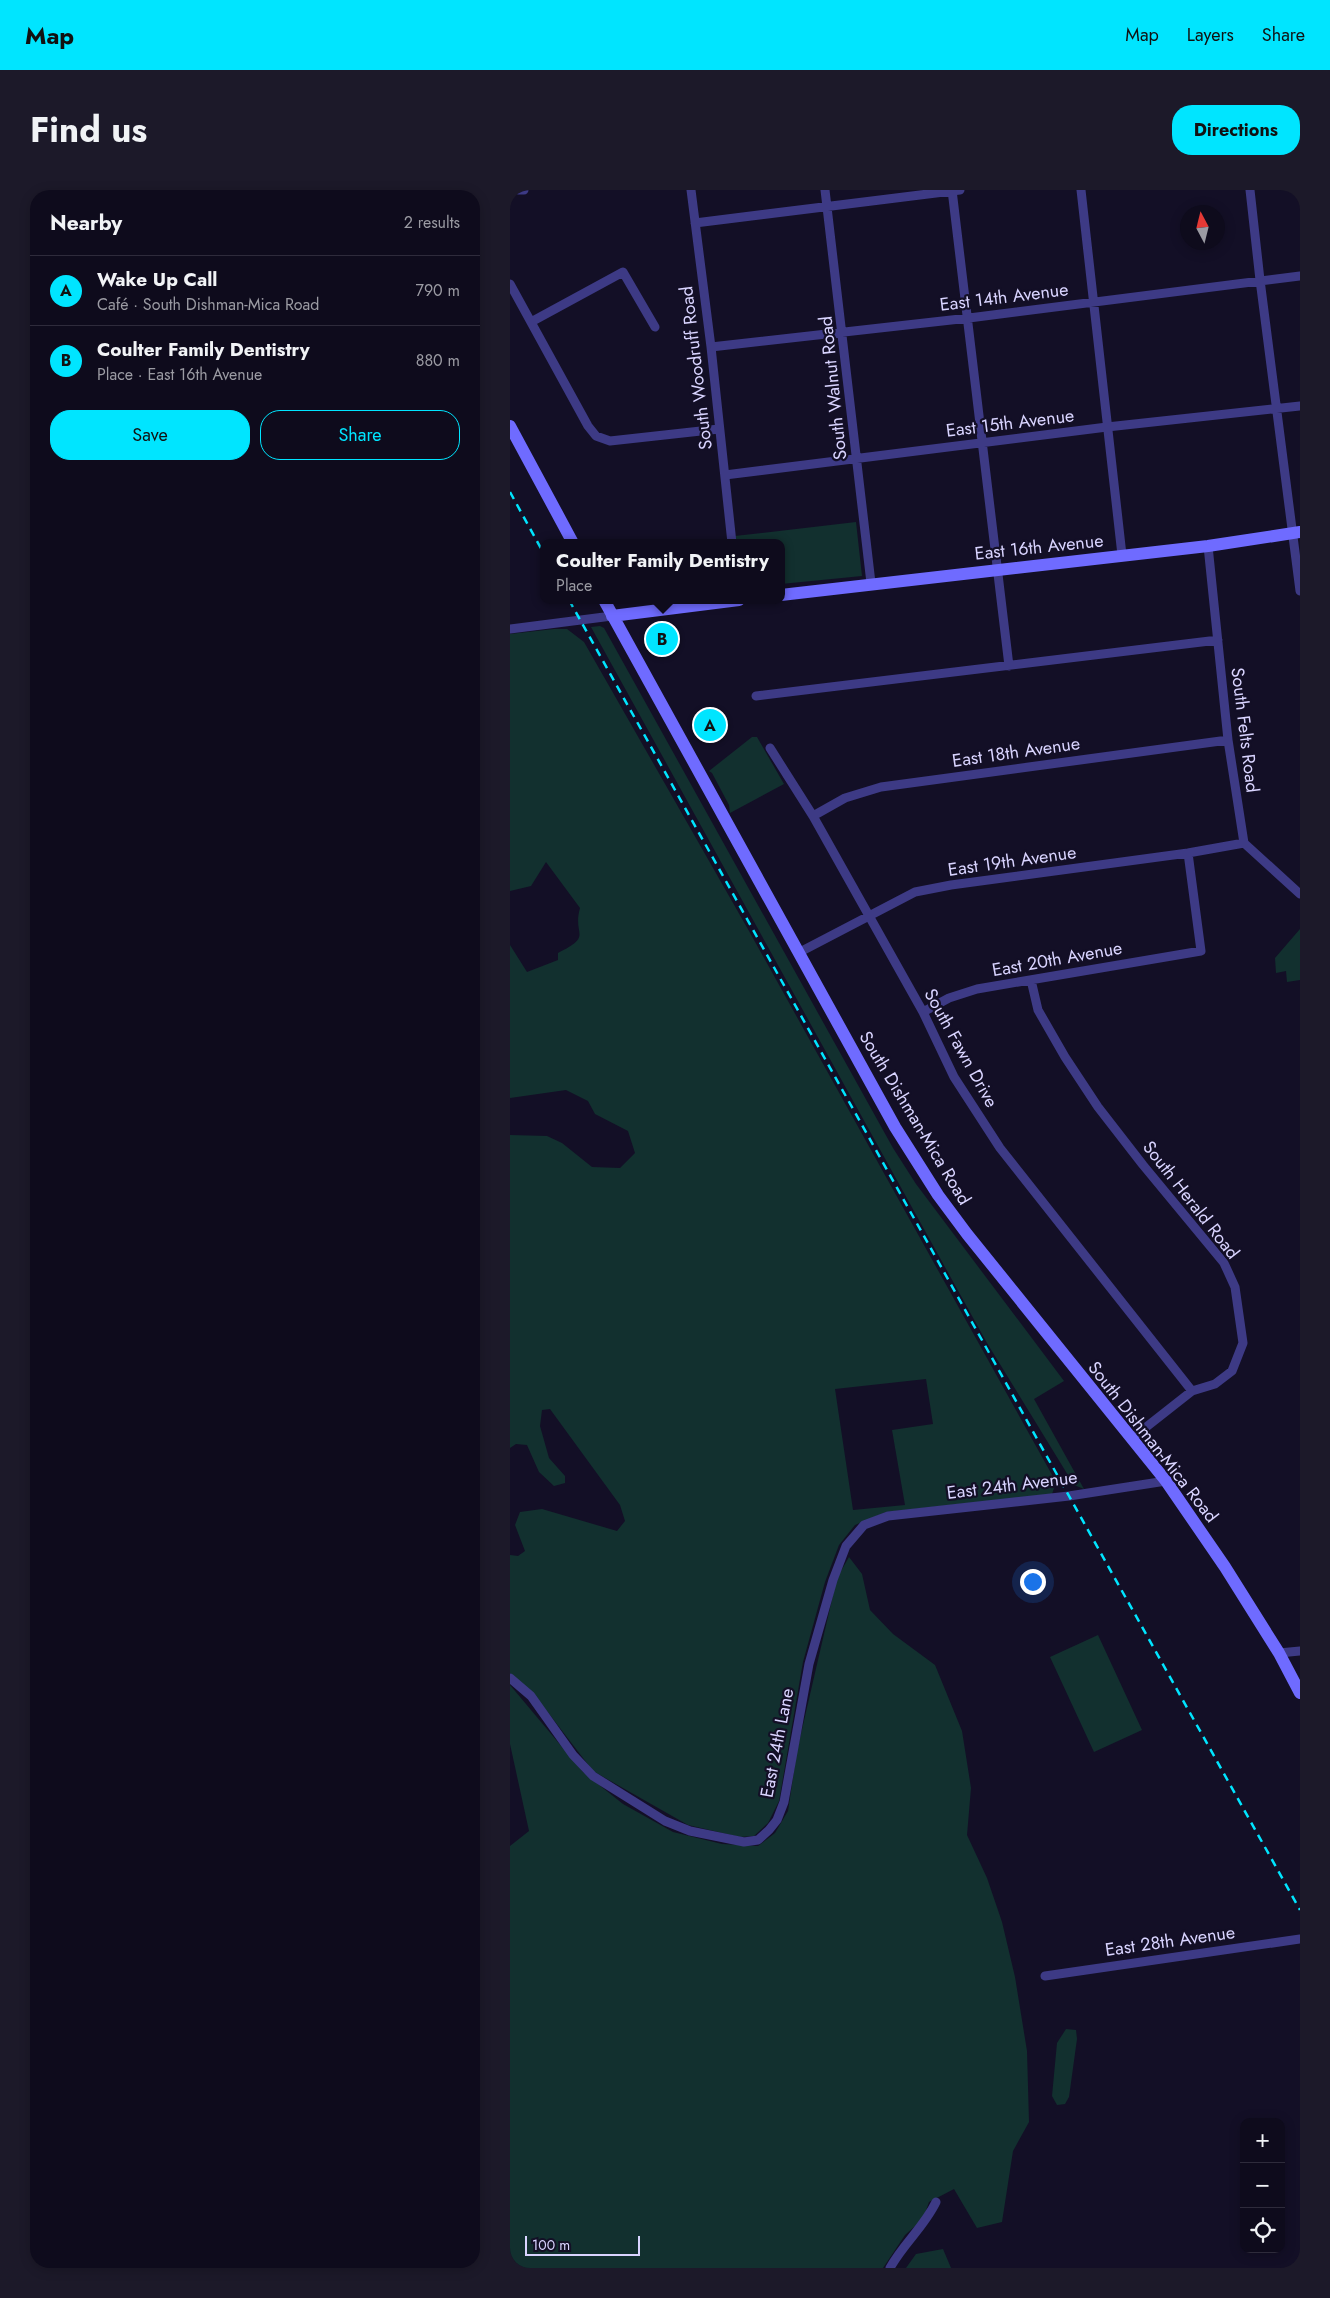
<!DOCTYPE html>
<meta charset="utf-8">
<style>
body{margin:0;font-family:Jost,sans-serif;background:#1c1929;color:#f1f3f6}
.controls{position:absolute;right:15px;bottom:15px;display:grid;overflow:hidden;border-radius:10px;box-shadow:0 2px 12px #0003}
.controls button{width:45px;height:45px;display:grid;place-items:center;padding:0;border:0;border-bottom:1px solid #2e2b3b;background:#0e0b1c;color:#f1f3f6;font:25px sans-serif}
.compass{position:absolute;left:670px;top:15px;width:45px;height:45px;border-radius:50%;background:#0e0b1c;box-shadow:0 2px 12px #0003;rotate:353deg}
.scale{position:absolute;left:15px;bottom:12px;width:115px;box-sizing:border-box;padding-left:5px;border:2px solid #d9d4ff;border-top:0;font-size:14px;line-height:18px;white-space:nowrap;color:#d9d4ff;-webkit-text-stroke:4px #130f26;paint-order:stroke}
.you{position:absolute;left:522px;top:1391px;width:18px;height:18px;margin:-12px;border:4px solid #fff;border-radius:50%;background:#1a73e8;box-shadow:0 0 0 8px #1a73e833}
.badge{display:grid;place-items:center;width:32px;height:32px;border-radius:50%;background:#00e5ff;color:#111;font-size:16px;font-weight:700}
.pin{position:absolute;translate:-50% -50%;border:2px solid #fff;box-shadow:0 1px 5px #0006}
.popup{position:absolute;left:30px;top:349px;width:245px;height:65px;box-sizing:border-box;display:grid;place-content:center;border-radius:10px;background:#0e0b1c;filter:drop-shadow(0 1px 4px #0005);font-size:16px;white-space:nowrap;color:#9b9ba3}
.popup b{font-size:19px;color:#f1f3f6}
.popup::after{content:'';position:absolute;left:50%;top:100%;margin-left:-10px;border:10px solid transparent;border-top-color:#0e0b1c}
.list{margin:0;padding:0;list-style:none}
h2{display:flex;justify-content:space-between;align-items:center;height:65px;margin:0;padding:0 20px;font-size:21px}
h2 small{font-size:16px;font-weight:400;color:#9b9ba3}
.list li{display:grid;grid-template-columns:32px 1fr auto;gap:15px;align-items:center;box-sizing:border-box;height:70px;padding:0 20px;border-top:1px solid #2e2b3b}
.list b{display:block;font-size:19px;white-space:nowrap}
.list p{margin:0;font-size:16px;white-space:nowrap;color:#9b9ba3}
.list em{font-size:16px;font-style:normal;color:#9b9ba3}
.actions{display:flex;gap:10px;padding:15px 20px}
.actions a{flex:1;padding:11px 0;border:1px solid #00e5ff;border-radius:20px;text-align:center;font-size:18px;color:#00e5ff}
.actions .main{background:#00e5ff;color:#111}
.icon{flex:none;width:28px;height:28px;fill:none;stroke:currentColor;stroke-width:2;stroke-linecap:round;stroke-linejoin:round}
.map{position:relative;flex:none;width:790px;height:2078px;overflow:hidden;border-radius:20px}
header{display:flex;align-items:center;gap:30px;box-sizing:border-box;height:70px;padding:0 25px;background:#00e5ff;color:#111}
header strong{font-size:24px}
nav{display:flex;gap:28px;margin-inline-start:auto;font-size:18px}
.intro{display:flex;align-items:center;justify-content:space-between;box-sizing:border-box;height:120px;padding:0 30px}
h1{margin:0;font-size:35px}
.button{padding:12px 22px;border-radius:20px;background:#00e5ff;color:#111;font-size:18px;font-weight:700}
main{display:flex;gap:30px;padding:0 30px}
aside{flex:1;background:#0e0b1c;border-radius:20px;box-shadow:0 2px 12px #0003}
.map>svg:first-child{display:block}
.green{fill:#12302f;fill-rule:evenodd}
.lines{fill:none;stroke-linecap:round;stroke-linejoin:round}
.street{stroke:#3d3a85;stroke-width:9}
.secondary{stroke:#6f6bff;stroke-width:12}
.rail{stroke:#00e5ff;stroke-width:2.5;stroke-dasharray:8 6;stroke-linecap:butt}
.labels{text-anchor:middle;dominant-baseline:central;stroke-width:4.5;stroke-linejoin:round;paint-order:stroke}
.street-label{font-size:18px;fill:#d9d4ff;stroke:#130f26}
</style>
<header>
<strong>Map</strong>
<nav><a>Map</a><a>Layers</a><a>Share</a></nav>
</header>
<div class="intro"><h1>Find us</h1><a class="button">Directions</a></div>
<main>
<aside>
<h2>Nearby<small>2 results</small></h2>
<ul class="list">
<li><span class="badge">A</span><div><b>Wake Up Call</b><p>Café · South Dishman-Mica Road</p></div><em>790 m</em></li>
<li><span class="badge">B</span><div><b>Coulter Family Dentistry</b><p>Place · East 16th Avenue</p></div><em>880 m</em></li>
</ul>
<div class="actions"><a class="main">Save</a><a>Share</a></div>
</aside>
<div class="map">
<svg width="790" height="2078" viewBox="0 0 790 2078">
<rect width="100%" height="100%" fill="#130f26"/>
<!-- green -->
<path class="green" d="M346 332 352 386 271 394V353H226L225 346Z
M90 436 94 438 383 958 406 994 554 1191 524 1209 574 1299 564 1295 477 1153 81 437Z
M44 439H57L74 452 239 741 546 1292 542 1304 376 1322 345 1335 329 1355 315 1392 293 1472 269 1611 258 1633 244 1646 230 1647 178 1635 83 1581 23 1503 0 1483V1365L8 1366 15 1361 5 1335 10 1322 32 1319 107 1341 115 1331 110 1315 40 1219 32 1220 30 1236 39 1268 55 1286V1293L44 1296 29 1282 17 1255 6 1254 0 1258V945L37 946 52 953 82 977 110 978 125 963 118 941 85 924 78 911 56 900 0 908V755L17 782 48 770V763C84 745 62 746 70 718L36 672 21 696 0 701V444ZM416 1189 423 1234 382 1240 395 1315 343 1320 325 1199Z
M242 547H247L274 594 220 623 219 615 202 583 199 581Z
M790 739V790L777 792 776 781 766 783 765 768Z
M339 1367 352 1384 360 1420 383 1444 425 1475 452 1541 461 1598 457 1645 477 1688 492 1732 505 1787 517 1861 519 1932 503 1961 492 2032 467 2038 444 1999 419 2012 413 2029 395 2045 373 2078H0V1656L19 1641 0 1554V1495L73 1582 113 1614 163 1642 212 1654 248 1656 265 1643 278 1621 287 1561 308 1470 327 1388Z
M588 1445 632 1540 584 1562 540 1467Z
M556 1839 566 1840 567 1849 559 1907 555 1914 547 1915 542 1906 547 1853Z
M433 2059 441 2078H396L406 2064Z"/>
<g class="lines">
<!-- street -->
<path class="street" d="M0 0H14
M181 0 201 157 222 353
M315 0 361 393
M442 0 499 476
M571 0 612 365
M740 0 750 90 790 401
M185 33 450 0
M0 94 78 236 86 246 100 251 209 239
M21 132 113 82 145 137
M201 157 459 128 790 86
M215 285 597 237 790 216
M698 356 718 550 734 653 790 704
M0 439 102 426
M246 506 708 450
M260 558 303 626 413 822 444 887 490 958 682 1201
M303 626 335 608 371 597 718 550
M288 763 405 702 441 695 678 663 734 653
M521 790 528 820 555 867 588 917 633 975 714 1073 725 1097 733 1153 722 1181 705 1194 682 1201 621 1249
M413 822 439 808 467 799 691 761 678 663
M769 1463 790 1461
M0 1488 21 1506 63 1565 83 1586 155 1631 180 1641 234 1652 248 1650 259 1640 267 1630 274 1612 299 1474 323 1390 336 1356 354 1335 378 1326 559 1306 656 1291
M535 1786 790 1749
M380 2078C393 2054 414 2037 426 2012"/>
<!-- secondary -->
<path class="secondary" d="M0 236 63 353
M271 405 698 356 790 342
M94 410 385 937 428 1005 457 1044 656 1291 715 1377 769 1463 790 1503
M102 426 229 410"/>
<!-- rail -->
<path class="rail" d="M0 302 33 362
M59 410 790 1720"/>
</g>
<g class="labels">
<!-- street labels -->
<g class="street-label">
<text transform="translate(494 107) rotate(-7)">East 14th Avenue</text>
<text transform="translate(186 178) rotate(-97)">South Woodruff Road</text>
<text transform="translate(323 198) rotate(-96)">South Walnut Road</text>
<text transform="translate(500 233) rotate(-7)">East 15th Avenue</text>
<text transform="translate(529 357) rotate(-6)">East 16th Avenue</text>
<text transform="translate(735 540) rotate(83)">South Felts Road</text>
<text transform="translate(506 562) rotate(-8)">East 18th Avenue</text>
<text transform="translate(502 671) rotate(-8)">East 19th Avenue</text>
<text transform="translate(547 769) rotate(-10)">East 20th Avenue</text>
<text transform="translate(451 858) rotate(61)">South Fawn Drive</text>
<text transform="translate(405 928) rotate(59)">South Dishman-Mica Road</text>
<text transform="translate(681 1010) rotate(52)">South Herald Road</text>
<text transform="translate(643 1252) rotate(52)">South Dishman-Mica Road</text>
<text transform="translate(502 1295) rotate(-7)">East 24th Avenue</text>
<text transform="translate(267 1553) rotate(-79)">East 24th Lane</text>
<text transform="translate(660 1751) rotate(-8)">East 28th Avenue</text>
</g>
</g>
</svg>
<div class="controls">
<button>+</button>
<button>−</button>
<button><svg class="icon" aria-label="locate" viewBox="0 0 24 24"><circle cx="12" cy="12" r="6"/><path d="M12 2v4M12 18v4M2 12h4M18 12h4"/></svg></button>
</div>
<svg class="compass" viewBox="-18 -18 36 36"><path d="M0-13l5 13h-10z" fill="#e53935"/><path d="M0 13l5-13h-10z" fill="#9b9ba3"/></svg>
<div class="scale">100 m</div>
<div class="you"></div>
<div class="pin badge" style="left:200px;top:535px">A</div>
<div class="pin badge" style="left:152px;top:449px">B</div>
<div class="popup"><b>Coulter Family Dentistry</b>Place</div>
</div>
</main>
